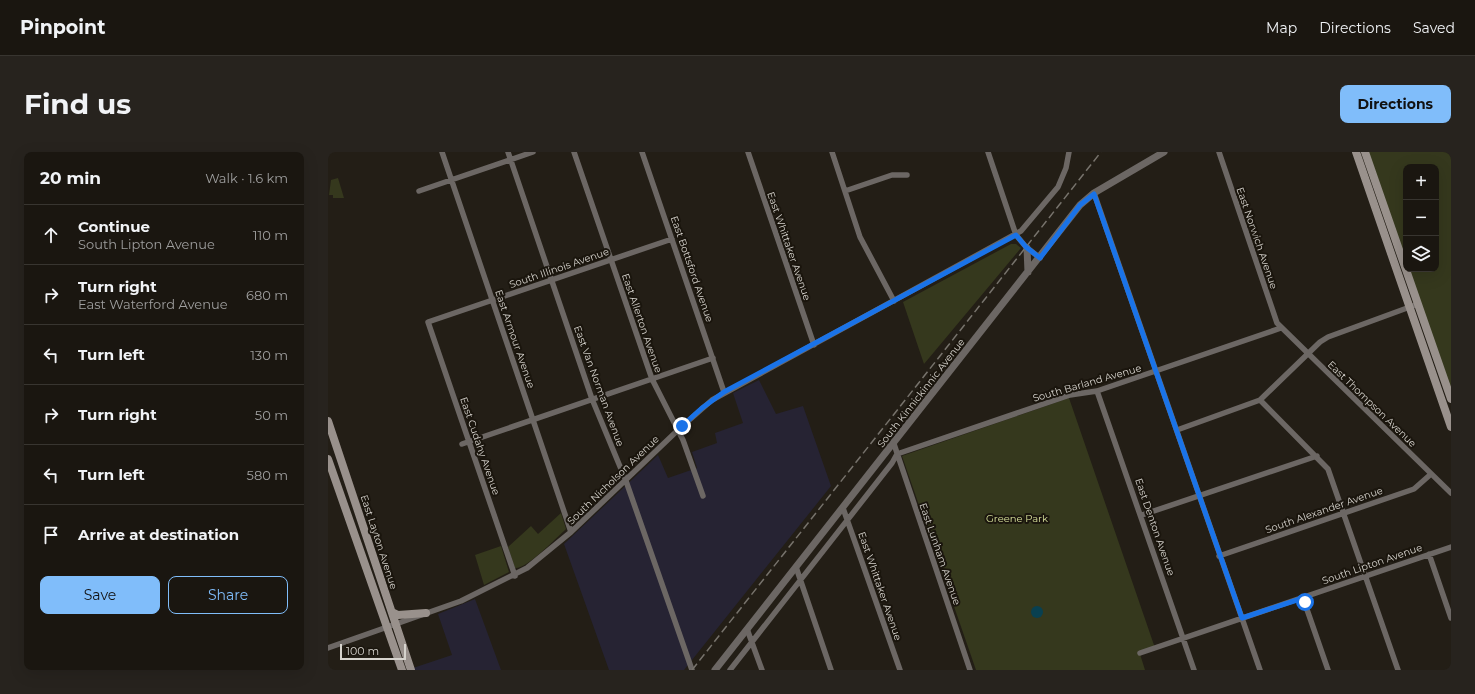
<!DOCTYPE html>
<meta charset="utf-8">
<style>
body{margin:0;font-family:Montserrat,sans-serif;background:#27231e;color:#f1f3f6}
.controls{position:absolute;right:12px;top:12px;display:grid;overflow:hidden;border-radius:8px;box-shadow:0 4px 16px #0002}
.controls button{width:36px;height:36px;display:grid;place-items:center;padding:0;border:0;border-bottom:1px solid #383530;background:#1a1610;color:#f1f3f6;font:20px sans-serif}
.scale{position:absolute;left:12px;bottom:10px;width:66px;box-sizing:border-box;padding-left:4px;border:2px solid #d6d3cd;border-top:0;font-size:11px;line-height:14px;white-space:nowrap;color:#d6d3cd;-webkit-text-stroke:3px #1a150d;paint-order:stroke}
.stop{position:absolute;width:12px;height:12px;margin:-9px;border:3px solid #1a73e8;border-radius:50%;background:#fff}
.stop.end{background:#1a73e8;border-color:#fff;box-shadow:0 1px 4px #0008}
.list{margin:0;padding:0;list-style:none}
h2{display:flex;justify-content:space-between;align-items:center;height:52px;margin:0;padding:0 16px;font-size:17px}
h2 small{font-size:13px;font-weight:400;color:#9f9f9f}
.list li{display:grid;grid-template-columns:26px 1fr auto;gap:12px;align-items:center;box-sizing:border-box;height:60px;padding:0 16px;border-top:1px solid #383530}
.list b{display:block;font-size:15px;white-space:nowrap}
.list p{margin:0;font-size:13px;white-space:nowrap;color:#9f9f9f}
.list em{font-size:13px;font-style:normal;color:#9f9f9f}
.actions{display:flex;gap:8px;padding:12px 16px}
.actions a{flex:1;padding:9px 0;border:1px solid #80bdfa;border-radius:8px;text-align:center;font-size:14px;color:#80bdfa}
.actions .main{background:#80bdfa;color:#111}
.icon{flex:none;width:22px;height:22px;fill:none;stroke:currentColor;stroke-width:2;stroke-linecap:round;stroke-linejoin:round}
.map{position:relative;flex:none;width:1123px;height:518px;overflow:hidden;border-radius:8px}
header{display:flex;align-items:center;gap:24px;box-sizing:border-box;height:56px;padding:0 20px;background:#1a1610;border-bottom:1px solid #383530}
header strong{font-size:19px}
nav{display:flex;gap:22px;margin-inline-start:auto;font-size:14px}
.intro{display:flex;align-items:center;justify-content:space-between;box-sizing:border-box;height:96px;padding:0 24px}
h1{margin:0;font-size:28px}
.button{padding:10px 18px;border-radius:8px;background:#80bdfa;color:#111;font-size:14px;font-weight:700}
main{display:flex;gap:24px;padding:0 24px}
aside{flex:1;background:#1a1610;border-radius:8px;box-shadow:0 4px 16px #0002}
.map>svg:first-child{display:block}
.industrial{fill:#262333}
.green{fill:#35381d}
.water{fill:#094050}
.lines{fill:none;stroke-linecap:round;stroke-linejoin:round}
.minor{stroke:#6c6764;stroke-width:5.5}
.tertiary{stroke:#6c6764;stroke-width:7}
.secondary{stroke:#99918c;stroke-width:8}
.rail{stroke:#77736c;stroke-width:1.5;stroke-dasharray:8 4;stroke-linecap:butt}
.route{stroke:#1a73e8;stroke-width:5}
.labels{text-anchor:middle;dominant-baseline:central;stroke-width:4;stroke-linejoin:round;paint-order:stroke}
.street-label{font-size:10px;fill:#d6d3cd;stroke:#1a150d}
.park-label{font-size:10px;fill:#d8e19c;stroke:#1a150d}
</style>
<header>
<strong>Pinpoint</strong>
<nav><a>Map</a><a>Directions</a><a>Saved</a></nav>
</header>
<div class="intro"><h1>Find us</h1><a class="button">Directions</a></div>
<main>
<aside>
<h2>20 min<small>Walk · 1.6 km</small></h2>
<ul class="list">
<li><svg class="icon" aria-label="ahead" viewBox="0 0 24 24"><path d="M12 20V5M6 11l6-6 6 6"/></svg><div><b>Continue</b><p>South Lipton Avenue</p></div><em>110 m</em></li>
<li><svg class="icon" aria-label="right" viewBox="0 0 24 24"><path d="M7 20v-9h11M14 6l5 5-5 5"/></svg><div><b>Turn right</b><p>East Waterford Avenue</p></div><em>680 m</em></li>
<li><svg class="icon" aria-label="left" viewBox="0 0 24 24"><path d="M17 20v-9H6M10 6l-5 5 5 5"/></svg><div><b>Turn left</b></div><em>130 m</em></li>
<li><svg class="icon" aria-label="right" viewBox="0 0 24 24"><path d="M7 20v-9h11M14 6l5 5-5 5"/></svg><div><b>Turn right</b></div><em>50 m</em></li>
<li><svg class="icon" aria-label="left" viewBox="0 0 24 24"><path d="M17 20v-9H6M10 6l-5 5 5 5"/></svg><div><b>Turn left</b></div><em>580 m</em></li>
<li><svg class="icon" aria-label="arrive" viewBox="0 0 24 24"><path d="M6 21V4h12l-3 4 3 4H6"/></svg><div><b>Arrive at destination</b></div></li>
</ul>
<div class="actions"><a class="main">Save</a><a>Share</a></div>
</aside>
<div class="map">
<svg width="1123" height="518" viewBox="0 0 1123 518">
<rect width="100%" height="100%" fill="#231e16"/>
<!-- industrial -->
<path class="industrial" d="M431 228 448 262 475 254 503 334 356 518H281L236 392 330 303 340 326 369 316 364 300 389 291 387 281 415 271 405 241Z
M147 447 173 518H86L85 516 124 503 110 462Z"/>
<!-- green -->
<path class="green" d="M1040 0H1123V239L1081 117H1108V15H1078V108Z
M10 26 16 46H5V43H1L3 28Z
M683 92H688L693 96 596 212 575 150Z
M741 246 827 496 812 502 817 518H648L574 304Z
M233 361 238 377C228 386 199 417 187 416L180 395 203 374 210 382Z
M173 394 181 420 156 433 147 403Z"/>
<!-- water -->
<path class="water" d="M703 460a6 6 0 1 1 12 0a6 6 0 1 1-12 0Z"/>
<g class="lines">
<!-- minor -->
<path class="minor" d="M114 0 243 380
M180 0 264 247 298 329 364 518
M246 0 324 227 355 288 375 344
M314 0 396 240
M420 0 486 193
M504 0 532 85 566 149
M660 0 688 83 698 95 712 106
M891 0 949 171 1123 341
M91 39 205 0
M517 39 564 23H579
M766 41 932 518
M769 239 866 518
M932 248 1000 317 1070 518
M849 278 932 248 992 190 1000 185 1090 152
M134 292 385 206
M566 292 642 518
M515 356 572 518
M814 363 989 304
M1101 402 1123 466
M891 404 1086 337 1103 322
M468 415 503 518
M187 424 100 170 344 87
M975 446 1000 518
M419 477 434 518
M0 496 133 449 199 416 243 380 350 278 384 248 693 79 730 35 738 16 741 0
M812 501 1123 395
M402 518 564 311 569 302 742 243 769 239 953 176"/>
<!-- tertiary -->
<path class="tertiary" d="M699 96 700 120
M387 518 752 53 766 41 836 0"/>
<!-- secondary -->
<path class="secondary" d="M1028 0 1123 275
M1037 0 1123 247
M0 269 83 518
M0 307 74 518
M64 460 70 463 98 461"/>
<!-- rail -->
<path class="rail" d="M364 518 773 0"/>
</g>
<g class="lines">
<!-- route -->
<path class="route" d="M354 274 374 256 396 240 688 83 698 95 712 106 752 53 766 42 914 466 975 446 977 450"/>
</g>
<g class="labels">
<!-- street labels -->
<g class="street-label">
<text transform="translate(929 86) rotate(71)">East Norwich Avenue</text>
<text transform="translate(461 94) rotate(71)">East Whittaker Avenue</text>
<text transform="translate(231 116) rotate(-19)">South Illinois Avenue</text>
<text transform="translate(364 117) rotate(71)">East Bottsford Avenue</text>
<text transform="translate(314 171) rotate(71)">East Allerton Avenue</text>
<text transform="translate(187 187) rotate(71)">East Armour Avenue</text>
<text transform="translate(759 231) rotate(-16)">South Barland Avenue</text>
<text transform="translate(271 234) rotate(70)">East Van Norman Avenue</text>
<text transform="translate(593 241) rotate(-52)">South Kinnickinnic Avenue</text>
<text transform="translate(1044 252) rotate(44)">East Thompson Avenue</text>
<text transform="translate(152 294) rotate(71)">East Cudahy Avenue</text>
<text transform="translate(285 328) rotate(-44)">South Nicholson Avenue</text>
<text transform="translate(996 358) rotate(-19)">South Alexander Avenue</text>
<text transform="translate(827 375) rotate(71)">East Denton Avenue</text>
<text transform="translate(51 390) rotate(72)">East Layton Avenue</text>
<text transform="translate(612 402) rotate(71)">East Lunham Avenue</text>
<text transform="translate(1044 412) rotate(-19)">South Lipton Avenue</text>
<text transform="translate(552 434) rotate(71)">East Whittaker Avenue</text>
</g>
<!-- park labels -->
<g class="park-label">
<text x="689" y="366">Greene Park</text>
</g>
</g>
</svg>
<div class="controls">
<button>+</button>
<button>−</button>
<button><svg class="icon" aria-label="layers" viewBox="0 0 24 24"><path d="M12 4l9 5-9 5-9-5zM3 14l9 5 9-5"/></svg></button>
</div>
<div class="scale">100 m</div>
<div class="stop" style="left:977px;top:450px"></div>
<div class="stop end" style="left:354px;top:274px"></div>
</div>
</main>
